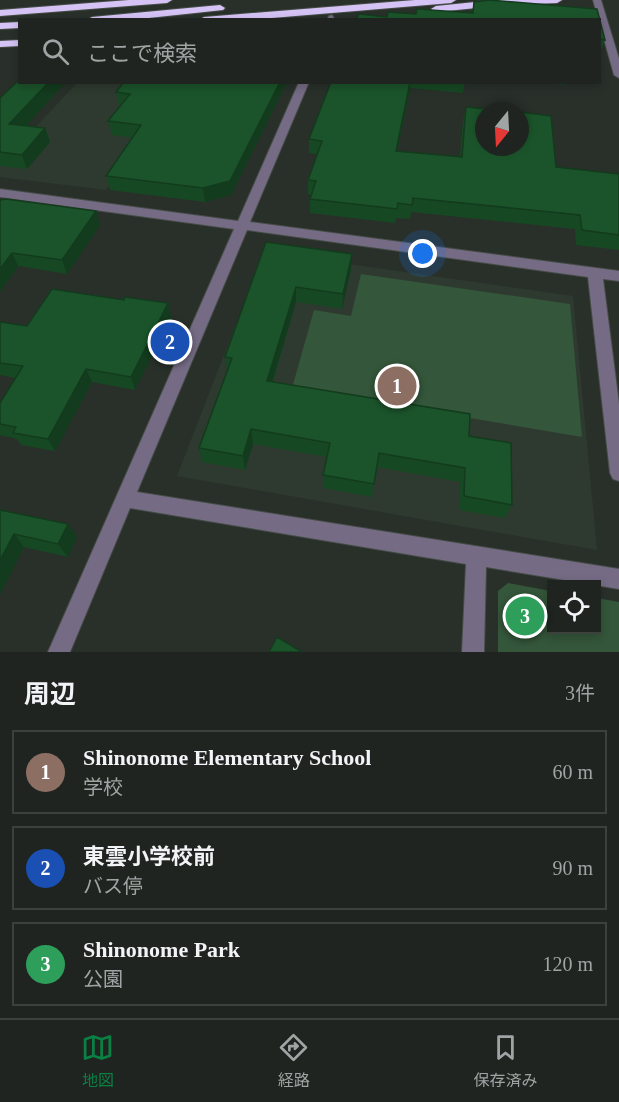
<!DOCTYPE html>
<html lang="ja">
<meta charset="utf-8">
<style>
body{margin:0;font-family:"Times New Roman","Noto Sans JP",serif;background:#272c29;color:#f1f3f6}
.controls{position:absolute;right:18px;bottom:18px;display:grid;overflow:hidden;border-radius:0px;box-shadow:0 3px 9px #0003}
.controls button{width:54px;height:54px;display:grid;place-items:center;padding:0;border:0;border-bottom:2px solid #3c413e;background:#1f2420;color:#f1f3f6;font:30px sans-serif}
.compass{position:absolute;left:475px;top:102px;width:54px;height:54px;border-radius:50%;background:#1f2420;box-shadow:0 3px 9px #0003;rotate:198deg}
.you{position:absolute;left:423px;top:254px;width:21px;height:21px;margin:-15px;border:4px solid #fff;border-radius:50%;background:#1a73e8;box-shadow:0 0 0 9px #1a73e833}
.badge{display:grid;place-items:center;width:39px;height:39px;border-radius:50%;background:#0b8043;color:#fff;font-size:20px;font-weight:700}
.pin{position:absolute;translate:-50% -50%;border:3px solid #fff;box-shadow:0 2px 6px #0006}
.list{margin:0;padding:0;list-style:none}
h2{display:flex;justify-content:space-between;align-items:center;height:78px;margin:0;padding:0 24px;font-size:26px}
h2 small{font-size:20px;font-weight:400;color:#a1a4a5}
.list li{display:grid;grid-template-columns:39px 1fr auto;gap:18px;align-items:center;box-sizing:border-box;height:84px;margin:0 12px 12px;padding:0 12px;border:2px solid #3c413e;border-radius:0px}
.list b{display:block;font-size:22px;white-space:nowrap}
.list p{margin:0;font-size:20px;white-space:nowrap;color:#a1a4a5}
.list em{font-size:20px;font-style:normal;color:#a1a4a5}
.icon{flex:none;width:33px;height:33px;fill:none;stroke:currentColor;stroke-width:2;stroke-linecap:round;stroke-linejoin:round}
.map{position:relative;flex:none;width:619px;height:652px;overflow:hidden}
.search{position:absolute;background:#1f2420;box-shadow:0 3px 9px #0003;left:18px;right:18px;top:18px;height:66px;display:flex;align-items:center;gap:15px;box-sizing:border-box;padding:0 21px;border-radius:0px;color:#a1a4a5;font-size:22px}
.sheet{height:366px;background:#1f2420}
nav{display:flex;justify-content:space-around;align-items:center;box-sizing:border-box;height:84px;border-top:2px solid #3c413e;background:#1f2420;font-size:16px;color:#a1a4a5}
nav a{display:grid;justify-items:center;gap:3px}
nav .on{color:#0b8043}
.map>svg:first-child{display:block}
.built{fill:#2e3a2f}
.green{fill:#34563a}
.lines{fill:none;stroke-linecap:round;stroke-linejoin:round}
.minor-casing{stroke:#454c46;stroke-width:2}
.highway-casing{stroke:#454c46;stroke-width:2}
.minor{fill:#756b85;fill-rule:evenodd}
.highway{fill:#d6c3f6;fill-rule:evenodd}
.wall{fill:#174824}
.shaded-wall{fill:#133b1d}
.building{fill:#1b542a;stroke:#133b1d;stroke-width:1.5}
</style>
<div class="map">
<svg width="619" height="652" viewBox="0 0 619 652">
<rect width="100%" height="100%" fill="#29302a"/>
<!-- built -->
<path class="built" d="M77 83H182L106 190 0 177V165Z
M264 252 573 296 597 550 177 476Z"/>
<!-- green -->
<path class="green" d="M361 274 570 304 582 437 292 388 314 310 351 316Z
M508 583 551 591 552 630H596L597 598 619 602V652H498V591Z"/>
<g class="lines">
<!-- minor casing -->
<g class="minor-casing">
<path id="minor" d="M593 0H601L619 59V78L614 75Z
M332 15 335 20H327L329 16Z
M299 82H309L250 222 619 271V281L603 279 619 404V481L613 479 610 473 588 277 247 230 137 492 619 569V589L486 567 484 652H462L466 564 130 508 70 652H48L234 229 0 197V189L238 221Z"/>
</g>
<!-- highway casing -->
<g class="highway-casing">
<path id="highway" d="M129 0H172L167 3 0 16V10Z
M415 0H456L451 3 248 20H199L204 17Z
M495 0H562L557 3 507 5 436 12 431 9 436 6Z
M220 5 225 8 223 10 130 20H87L92 17Z
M20 22V28L0 29V23Z
M20 40V46L0 47V41Z"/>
</g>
<!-- minor -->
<use href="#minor" class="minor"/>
<!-- highway -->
<use href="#highway" class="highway"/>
</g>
<!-- wall -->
<path class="wall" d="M486 0 597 9 605 40 600 53V20H343L357 18 359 14 387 17 388 12 416 14 417 9 472 13 474 2Z
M20 82H66L26 126 45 128 50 142 27 169 0 166V98Z
M124 82H287L231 195 205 202 110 190 106 176 133 138 112 135 108 121 121 106H119L116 92Z
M331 82H465L463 93 410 88 397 152 460 157 463 121 466 107 556 167 619 174V250L576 245 575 229 411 212 410 219 396 218 395 223 310 213V199L311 195 308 194V180L317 154 309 153V139Z
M539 82H565L564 85Z
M0 200 96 211 100 225 67 274 18 266 0 292Z
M266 242 351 269 342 309 296 302 273 382 469 436 512 505 505 518 459 510 460 482 377 467 372 497 323 488V475L327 457 253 444 245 470 202 462 199 448 227 370 225 357Z
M124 300 168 303 171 317 135 390 92 382 55 451 21 445 17 439 0 435V403L16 378 0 375V322L27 326Z
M0 509 77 537 68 557 24 547 0 594Z"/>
<!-- shaded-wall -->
<path class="shaded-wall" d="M49 82H66L15 138 9 124Z
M280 82H287L231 195 205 202 203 188Z
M410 82V88L394 166 396 151Z
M45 128 50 142 27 169 22 155Z
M96 211 100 225 67 274 62 260Z
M12 253 18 266 0 292V269Z
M352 254 351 269 342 309 343 294Z
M296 287V302L268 396 267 381Z
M168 303 171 317 135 390 131 377Z
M86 369 92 382 55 451 48 439Z
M251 429 253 444 245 470 243 456Z
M68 524 77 537 68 557 58 544Z
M14 534 24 547 0 594V560Z"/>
<!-- building -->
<path class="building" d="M489 0 597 9 605 40 600 39V20H343L357 18 359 14 387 17 388 12 416 14 417 9 473 13 474 2Z
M20 79V82H49L9 124 45 128 22 155 0 152V98Z
M124 82H280L230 181 203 188 106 176 141 125 108 121 130 94 116 92Z
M331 82H410L396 151 462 157 466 107 506 111H484V147H520V112L551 116 556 167 619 174V235L582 230 580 215 413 198 412 205 398 203 397 209 310 199 316 181 308 180 322 141 309 139Z
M6 199 96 211 62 260 12 253 0 269V200Z
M266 242 352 254 343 294 296 287 267 381 470 414 469 436 511 443 512 505 464 496 465 468 379 453 374 484 323 475 330 443 251 429 243 456 199 448 232 358 225 357Z
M52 289 124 300 125 297 168 303 131 377 86 369 48 439 13 433 16 427 0 424V403L23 366 0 363V322L27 326Z
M0 510 68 524 58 544 14 534 0 560Z
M277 637 302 652H269Z"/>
</svg>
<div class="controls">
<button><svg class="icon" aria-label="locate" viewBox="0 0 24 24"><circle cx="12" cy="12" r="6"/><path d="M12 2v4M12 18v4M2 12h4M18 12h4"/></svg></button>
</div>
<svg class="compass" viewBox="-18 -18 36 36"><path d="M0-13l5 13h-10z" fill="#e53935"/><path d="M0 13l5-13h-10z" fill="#a1a4a5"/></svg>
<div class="you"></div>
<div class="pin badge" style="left:397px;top:386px;background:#8d6e63">1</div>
<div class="pin badge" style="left:170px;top:342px;background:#1a4fb4">2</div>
<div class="pin badge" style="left:525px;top:616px;background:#2e9e5b">3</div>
<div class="search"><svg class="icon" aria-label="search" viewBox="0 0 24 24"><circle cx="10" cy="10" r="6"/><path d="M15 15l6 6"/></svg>ここで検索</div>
</div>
<section class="sheet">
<h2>周辺<small>3件</small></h2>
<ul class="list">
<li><span class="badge" style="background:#8d6e63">1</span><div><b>Shinonome Elementary School</b><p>学校</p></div><em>60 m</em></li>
<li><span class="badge" style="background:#1a4fb4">2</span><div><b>東雲小学校前</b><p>バス停</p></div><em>90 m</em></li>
<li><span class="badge" style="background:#2e9e5b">3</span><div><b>Shinonome Park</b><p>公園</p></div><em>120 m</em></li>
</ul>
</section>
<nav>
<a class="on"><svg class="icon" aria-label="map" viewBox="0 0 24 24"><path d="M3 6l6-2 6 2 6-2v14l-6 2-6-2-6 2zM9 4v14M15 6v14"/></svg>地図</a>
<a><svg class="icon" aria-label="directions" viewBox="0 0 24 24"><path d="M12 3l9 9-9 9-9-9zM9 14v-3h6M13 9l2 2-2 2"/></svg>経路</a>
<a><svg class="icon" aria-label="saved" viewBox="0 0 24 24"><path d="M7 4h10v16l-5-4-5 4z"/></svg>保存済み</a>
</nav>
